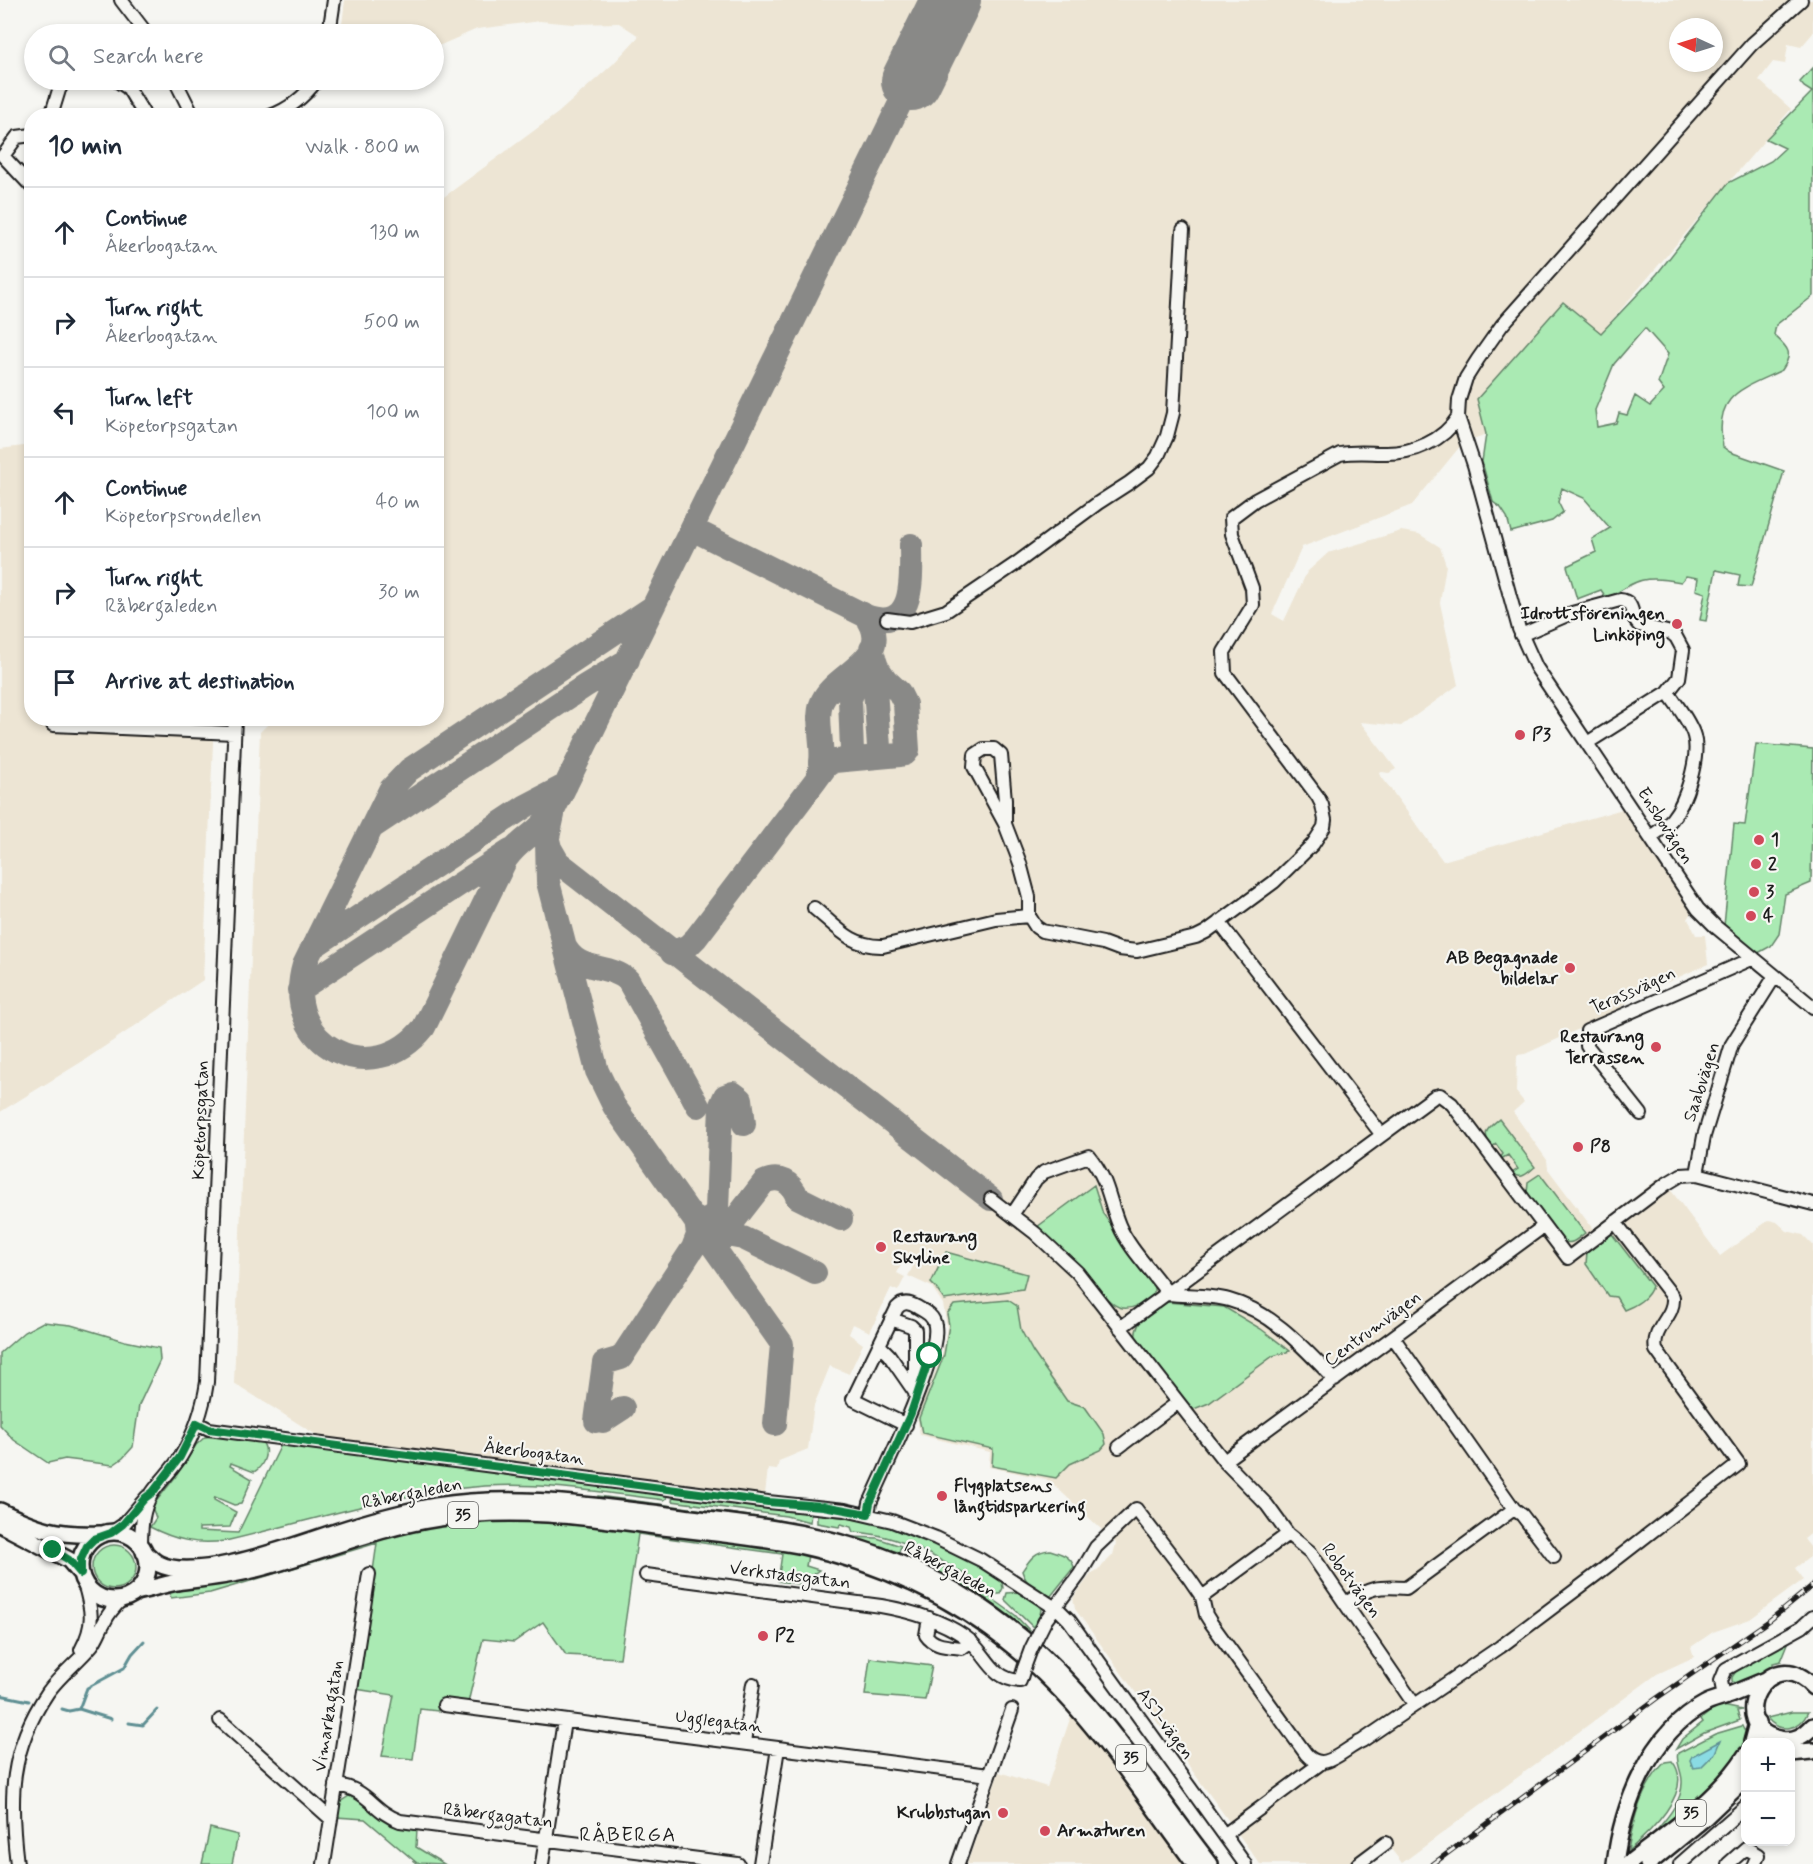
<!DOCTYPE html>
<meta charset="utf-8">
<style>
body{margin:0;font-family:Mynerve,sans-serif;background:#f2f2f3;color:#1f2937}
.controls{position:absolute;right:18px;bottom:18px;display:grid;overflow:hidden;border-radius:12px;box-shadow:0 3px 9px #0003}
.controls button{width:54px;height:54px;display:grid;place-items:center;padding:0;border:0;border-bottom:2px solid #e0e1e3;background:#fff;color:#1f2937;font:30px sans-serif}
.compass{position:absolute;left:1669px;top:18px;width:54px;height:54px;border-radius:50%;background:#fff;box-shadow:0 3px 9px #0003;rotate:274deg}
.stop{position:absolute;width:18px;height:18px;margin:-14px;border:4px solid #0b8043;border-radius:50%;background:#fff}
.stop.end{background:#0b8043;border-color:#fff;box-shadow:0 2px 6px #0008}
.list{margin:0;padding:0;list-style:none}
h2{display:flex;justify-content:space-between;align-items:center;height:78px;margin:0;padding:0 24px;font-size:26px}
h2 small{font-size:20px;font-weight:400;color:#747a83}
.list li{display:grid;grid-template-columns:39px 1fr auto;gap:18px;align-items:center;box-sizing:border-box;height:90px;padding:0 24px;border-top:2px solid #e0e1e3}
.list b{display:block;font-size:22px;white-space:nowrap}
.list p{margin:0;font-size:20px;white-space:nowrap;color:#747a83}
.list em{font-size:20px;font-style:normal;color:#747a83}
.icon{flex:none;width:33px;height:33px;fill:none;stroke:currentColor;stroke-width:2;stroke-linecap:round;stroke-linejoin:round}
.map{position:relative;flex:none;width:1813px;height:1864px;overflow:hidden}
.search{position:absolute;background:#fff;box-shadow:0 3px 9px #0003;left:24px;top:24px;width:420px;height:66px;display:flex;align-items:center;gap:15px;box-sizing:border-box;padding:0 21px;border-radius:33px;color:#747a83;font-size:22px}
.panel{position:absolute;background:#fff;box-shadow:0 3px 9px #0003;left:24px;top:108px;width:420px;height:618px;border-radius:24px}
.map>svg:first-child{display:block}
.built{fill:#ede5d4;fill-rule:evenodd}
.green{fill:#aaeab3;stroke:#638368;stroke-width:1.5;fill-rule:evenodd}
.water{fill:#8adbe3;stroke:#5e8f93;stroke-width:1.5}
.lines{fill:none;stroke-linecap:round;stroke-linejoin:round}
.stream{stroke:#5e8f93;stroke-width:3}
.taxiway{stroke:#898987;stroke-width:24}
.runway{stroke:#898987;stroke-width:60}
.minor-casing{stroke:#1c1c1c;stroke-width:16}
.major-casing{stroke:#1c1c1c;stroke-width:20}
.minor{stroke:#f6f6f2;stroke-width:12}
.major{stroke:#f6f6f2;stroke-width:15}
.rail-casing{stroke:#1c1c1c;stroke-width:5}
.rail{stroke:#f6f6f2;stroke-width:3;stroke-dasharray:9;stroke-linecap:butt}
.minor-bridge-casing{stroke:#1c1c1c;stroke-width:16;stroke-linecap:butt}
.minor-bridge{stroke:#f6f6f2;stroke-width:12}
.route{stroke:#0b8043;stroke-width:8}
.poi-dot{fill:#d1495b;stroke:#f6f6f2;stroke-width:2}
.labels{text-anchor:middle;dominant-baseline:central;stroke-width:4.5;stroke-linejoin:round;paint-order:stroke}
.shield{fill:#f6f6f2;stroke:#5d5d5c;stroke-width:1.5}
.shield-label{font-size:16px;font-weight:bold;fill:#1c1c1c}
.poi-label{font-size:18px;font-weight:bold;fill:#1c1c1c;stroke:#f6f6f2;text-anchor:start}
.street-label{font-size:18px;fill:#1c1c1c;stroke:#f6f6f2}
.neighbourhood-label{font-size:20px;letter-spacing:1.5px;fill:#1c1c1c;stroke:#f6f6f2}
</style>
<div class="map">
<svg width="1813" height="1864" viewBox="0 0 1813 1864">
<rect width="100%" height="100%" fill="#f6f6f2"/>
<filter id="ink" filterUnits="userSpaceOnUse"><feTurbulence type="fractalNoise" baseFrequency=".0167" numOctaves="2"/><feDisplacementMap in="SourceGraphic" scale="12" xChannelSelector="R" yChannelSelector="G"/><feConvolveMatrix kernelMatrix="1 2 1 2 8 2 1 2 1" color-interpolation-filters="sRGB"/></filter>
<g filter="url(#ink)">
<!-- built -->
<path class="built" d="M345 0H1813V33L1801 47 1788 44 1785 64 1773 62 1759 80 1791 109 1601 333 1563 302 1483 420 1486 434 1462 444 1412 505 1302 547 1272 614 1284 621 1307 572 1328 553 1401 531 1419 534 1440 547 1446 565 1440 603 1458 685 1401 726 1360 722 1396 769 1389 773 1382 772 1380 773 1381 776 1443 861 1626 808 1693 911 1688 919 1696 935H1705L1708 964 1634 997 1614 1013 1525 1054 1517 1055 1516 1092 1524 1102 1513 1112 1547 1160 1548 1169 1593 1229 1661 1177 1720 1256 1769 1220 1777 1222 1787 1231 1803 1235 1813 1245V1532L1804 1539 1811 1548 1810 1557 1795 1568 1803 1580 1750 1619 1713 1632 1691 1647 1694 1657 1657 1674 1402 1863 1383 1839 1349 1864H1260L1075 1609 1073 1598 1091 1574 1100 1568 1113 1555 1116 1543 1055 1486 1046 1479 989 1467 990 1452 920 1435 917 1416 942 1355 947 1327 943 1304 932 1287 908 1276 914 1264 904 1259 897 1273 905 1277 898 1291 891 1288 870 1332 853 1324 849 1334 863 1344 849 1374 830 1366 814 1405 808 1449 779 1461 777 1470 768 1469 765 1494 318 1436 234 1383 260 732 269 723V719L436 718 437 202 558 113 613 64 639 36 619 23 573 24 540 21 477 29 434 48V34H349L341 33ZM1678 27H1714V63H1678Z
M31 445 32 718 214 719 203 980 83 1061 0 1112V449Z
M1072 1713 1184 1864H967L999 1772 1047 1787Z"/>
<!-- green -->
<path class="green" d="M1813 68V296L1776 325 1774 335C1788 348 1794 352 1782 370 1742 389 1713 394 1723 447L1730 452 1784 471 1751 587 1738 586 1740 575 1716 570 1706 621 1700 620 1705 593 1696 590 1698 578 1686 576 1681 582C1644 575 1638 579 1607 599L1601 590 1577 599 1567 566 1596 552 1592 539 1610 528 1584 498 1562 488 1558 502 1563 512 1552 521 1511 532 1507 517 1501 508 1493 502 1482 462 1486 434 1477 399 1563 302 1601 333 1657 274 1728 183 1771 161 1785 148 1766 139 1812 92 1804 87 1800 82ZM1645 328 1668 354 1658 383 1664 391 1650 406 1635 396 1627 415 1619 413 1616 423 1597 427 1595 410 1614 364Z
M1756 744 1813 749 1811 883 1785 894 1779 934 1771 946 1758 953 1724 926 1734 824 1745 825Z
M1499 1119 1535 1167C1527 1173 1521 1181 1512 1173L1518 1169 1508 1155 1501 1159 1500 1158 1503 1154 1496 1144 1492 1147C1481 1132 1487 1129 1499 1119Z
M1540 1174 1585 1233C1578 1238 1572 1246 1563 1241L1527 1193 1528 1182Z
M1094 1185 1103 1214 1154 1282V1296C1113 1326 1108 1295 1082 1268 1068 1253 1052 1240 1037 1227Z
M1612 1234 1652 1286C1649 1298 1635 1306 1624 1310L1616 1297 1608 1296 1586 1264 1587 1252Z
M946 1252 1027 1274 1023 1289 944 1300 935 1287 931 1283Z
M1008 1300 1017 1306 1021 1330 1033 1352 1067 1401 1085 1407 1104 1434 1106 1444 1101 1450 1070 1464 1056 1478 992 1466 993 1449 922 1433 919 1418 944 1355 949 1325 947 1314 954 1305Z
M1167 1302 1224 1307 1261 1329 1290 1351 1273 1356 1209 1403 1194 1409 1185 1402 1136 1340C1133 1321 1151 1310 1167 1302Z
M43 1322 71 1325 125 1341 159 1348 160 1360 139 1405 133 1447 123 1458 113 1465 65 1459 48 1463 14 1440 0 1425V1353L24 1332Z
M213 1436 261 1441C270 1450 264 1466 254 1472L231 1463 230 1466 252 1479 241 1504 234 1505 215 1497 214 1500 236 1512 230 1527 199 1528V1531L238 1533 282 1443 666 1494 667 1498 664 1500C605 1493 545 1482 485 1486 396 1492 312 1521 225 1541 197 1545 175 1540 150 1527L156 1518 152 1507 154 1504 176 1476 196 1445 205 1437Z
M673 1495 811 1513 810 1522 786 1516 672 1501Z
M598 1496 773 1519 852 1537 877 1538 901 1546 899 1552 598 1500Z
M817 1514C842 1517 867 1520 891 1527 930 1539 966 1558 1001 1578L1003 1588 1000 1594H995C952 1566 906 1534 853 1532L851 1527 841 1524 839 1527 817 1523Z
M558 1520 744 1544 808 1555 806 1566 819 1570 799 1584 778 1581 782 1554 638 1534 620 1658 566 1655 543 1622 514 1642 483 1639 468 1703 443 1701 438 1711 420 1709 413 1759 382 1756 394 1695 356 1689 377 1543 210 1593 171 1598 169 1591 240 1580 420 1528 463 1521Z
M92 1567a22 22 0 1 1 44 0a22 22 0 1 1-44 0Z
M1050 1550C1060 1553 1071 1556 1074 1567L1051 1596C1037 1593 1026 1584 1022 1571 1030 1559 1035 1551 1050 1550Z
M926 1558 956 1574 997 1602 1015 1615 1030 1631 1028 1635 936 1570 923 1564Z
M1020 1592 1037 1604 1041 1609 1040 1615 1033 1627 1005 1600 1007 1593Z
M1789 1641 1781 1661 1773 1663V1668L1742 1685H1736L1732 1681V1677L1737 1670Z
M870 1658 932 1666 925 1700 865 1695Z
M1723 1706 1742 1710 1737 1711 1740 1720 1704 1733 1676 1749 1682 1739 1703 1722 1701 1719 1712 1710Z
M1792 1712H1808C1800 1730 1780 1734 1767 1718Z
M1742 1726 1744 1730H1749C1732 1779 1685 1810 1646 1843 1660 1825 1683 1805 1682 1781 1682 1771 1675 1761 1678 1753L1715 1734Z
M1672 1761C1696 1790 1649 1833 1628 1851 1633 1818 1642 1786 1665 1762Z
M349 1796H355L385 1820 393 1825 417 1829 416 1847 444 1864 417 1863 365 1819 336 1817 340 1802Z
M210 1828 238 1835 232 1864H202Z"/>
<!-- water -->
<path class="water" d="M1720 1741 1715 1753 1701 1767 1693 1768 1690 1760 1692 1756Z"/>
<g class="lines">
<!-- stream -->
<path class="stream" d="M0 1695 29 1701
M62 1709 69 1711 79 1709 111 1719
M79 1709 87 1688 124 1668 132 1654 144 1641
M129 1723 143 1725 157 1710"/>
<!-- taxiway -->
<path class="taxiway" d="M692 529 866 616C917 634 911 576 911 545
M653 607 409 770 390 790 304 965C280 1046 373 1092 424 1027L506 859C521 837 541 833 555 807L911 81
M872 757 877 753 879 747 873 659
M845 759 850 756 852 751 850 699 865 663
M816 780 827 765 834 761 900 755 905 754 908 750 905 704 899 692 886 680 877 667 871 649
M553 815 547 842 548 882 597 1071 614 1106 782 1344 775 1424
M374 826 585 686 628 660
M548 840 550 848 558 862 991 1199
M564 945C578 974 607 962 628 980L698 1106
M313 947 526 806 566 785
M672 953 688 946 696 938 816 780C830 753 811 718 824 698 839 672 896 656 866 616
M299 990 510 851
M693 1217 700 1221 710 1220 717 1210 721 1105 725 1096 733 1093 741 1099 744 1124
M710 1234 732 1236 743 1238 815 1273
M716 1235 726 1231 764 1182C779 1175 792 1182 797 1197L841 1219
M597 1418 603 1421 623 1408
M596 1421 604 1363 621 1358 693 1248 698 1235 696 1220"/>
<!-- runway -->
<path class="runway" d="M911 81 951 0"/>
<!-- minor casing -->
<g class="minor-casing">
<path id="minor" d="M121 0 147 34
M1801 0 1752 44 1502 325 1478 359 1466 378 1459 400 1458 417 1474 465 1519 629 1536 667 1698 909 1716 927 1813 1007
M329 34 334 0
M116 80 128 88 145 116
M175 80 193 116
M51 116 59 90 65 80
M270 116C290 109 305 96 317 80
M32 135 17 137 3 156 32 187
M887 619 910 622 946 611 1014 565 1098 503 1129 483 1149 468 1158 456 1167 436 1173 413 1183 230
M1521 635 1572 613 1620 600C1636 601 1629 617 1639 625L1671 633 1676 637 1683 650 1679 678 1668 692 1587 743
M53 725 234 733
M1005 824V800L1001 755 994 749H984L975 755 974 767 1005 824 1020 863 1029 897V916L1036 927 1042 931 1103 943 1119 949 1137 951 1196 937 1206 932 1274 882 1313 844 1324 827 1325 820 1322 805 1318 797 1225 673 1224 652 1253 605 1252 588 1232 534 1231 518 1255 500 1340 454C1356 451 1370 453 1386 453 1414 453 1443 441 1458 417
M1650 837C1658 832 1666 826 1672 819 1686 802 1700 757 1694 736 1690 721 1676 705 1668 692
M814 908C837 927 851 947 883 946L996 919 1029 916
M1219 922 1382 1135
M1641 1114 1587 1046V1031L1754 958
M1697 1174 1704 1136 1732 1044 1775 976
M991 1199 1035 1233 1077 1272 1224 1461 1267 1505 1288 1534 1310 1552 1414 1704
M1012 1215 1036 1179 1044 1172 1089 1156C1109 1181 1108 1198 1119 1225 1129 1249 1153 1272 1168 1294 1188 1296 1210 1295 1229 1300 1273 1312 1304 1348 1335 1380
M891 1319 911 1326 915 1330V1394
M1120 1328 1435 1096 1440 1095 1452 1104 1568 1258 1666 1184 1681 1175 1697 1174 1813 1204
M879 1345 889 1355 914 1391
M197 1423 209 1429 224 1431 768 1502 845 1510 892 1521 936 1538 981 1560 1060 1611 1069 1620 1245 1864
M1119 1447 1177 1403
M1224 1461 1544 1226
M1514 1509 1522 1515 1554 1557
M868 1514 870 1503C890 1458 912 1414 927 1367 931 1355 937 1339 935 1326 934 1316 926 1312 917 1307 910 1303 903 1301 897 1308L853 1399 906 1425
M111 1533 123 1525 147 1497
M141 1547C141 1528 142 1509 152 1493 161 1480 173 1469 181 1456 195 1433 203 1409 207 1382L235 718
M646 1575 881 1606C910 1611 939 1619 964 1636 987 1651 989 1679 1020 1681L1024 1668
M1202 1597 1288 1534
M1346 1603C1370 1587 1378 1586 1406 1588L1514 1509 1393 1337
M929 1618 926 1635C934 1647 948 1646 962 1648L971 1641
M1045 1621 1080 1574 1096 1547 1136 1509 1189 1578 1202 1597 1206 1615 1211 1623 1306 1754C1324 1775 1343 1749 1362 1741L1500 1647 1601 1571 1739 1464 1656 1350C1651 1328 1675 1317 1673 1297L1615 1222
M81 1650C95 1624 92 1610 84 1583
M1724 1697 1721 1681 1726 1669 1802 1627 1813 1617
M444 1705 989 1775
M220 1720 331 1819
M744 1743 753 1684
M336 1785C369 1789 372 1811 400 1821L738 1864
M1224 1835 1321 1763
M17 1864C9 1798 9 1750 48 1692 61 1674 78 1662 92 1645 98 1637 100 1629 105 1621 109 1612 115 1606 122 1599
M324 1864 369 1574
M542 1864 564 1721
M760 1864 778 1748
M958 1864 1012 1710
M1358 1864 1386 1843
M1680 1864 1746 1806
M1728 1864 1746 1848 1758 1855 1754 1864"/>
</g>
<!-- major casing -->
<g class="major-casing">
<path id="major" d="M0 1511C37 1529 58 1536 100 1534
M0 1524 69 1560 81 1574
M80 1566a34 34 0 1 1 68 0a34 34 0 1 1-68 0Z
M144 1552C149 1556 153 1561 159 1564 199 1584 305 1541 348 1528 377 1519 406 1511 436 1506 512 1494 586 1505 661 1514 723 1523 788 1527 848 1545 890 1557 932 1576 970 1600 1077 1666 1135 1768 1210 1864
M136 1592C149 1589 163 1585 177 1582 205 1578 232 1576 260 1568 320 1552 378 1527 439 1518 512 1507 583 1516 655 1526 703 1532 752 1536 798 1545 877 1562 952 1596 1014 1647 1088 1707 1139 1789 1195 1864
M1813 1687C1768 1638 1722 1729 1780 1739 1794 1742 1804 1736 1813 1726
M1752 1742 1757 1723
M1790 1753 1813 1751
M1615 1864C1622 1806 1650 1733 1705 1704 1712 1700 1720 1699 1727 1696 1740 1691 1753 1685 1766 1680
M1628 1864C1668 1833 1719 1798 1746 1755
M1648 1864 1703 1819 1746 1778"/>
</g>
<!-- minor -->
<use href="#minor" class="minor"/>
<!-- major -->
<use href="#major" class="major"/>
<!-- rail casing -->
<g class="rail-casing">
<path id="rail" d="M1433 1864 1657 1698 1770 1620 1813 1585"/>
</g>
<!-- rail -->
<use href="#rail" class="rail"/>
<!-- minor-bridge casing -->
<g class="minor-bridge-casing">
<path id="minor-bridge" d="M1024 1668 1031 1649 1045 1621"/>
</g>
<!-- minor-bridge -->
<use href="#minor-bridge" class="minor-bridge"/>
</g>
</g>
<g class="lines" filter="url(#ink)">
<!-- route -->
<path class="route" d="M53 1550 69 1560 81 1574V1559L87 1546 94 1539 111 1533 123 1524 145 1498 153 1492 180 1457 197 1423 209 1429 768 1502 823 1506 868 1514 870 1503 911 1413 930 1356"/>
</g>
<!-- markers -->
<g class="poi-dot">
<circle cx="1677" cy="624" r="6"/>
<circle cx="1520" cy="735" r="6"/>
<circle cx="1759" cy="840" r="6"/>
<circle cx="1756" cy="864" r="6"/>
<circle cx="1754" cy="892" r="6"/>
<circle cx="1751" cy="916" r="6"/>
<circle cx="1570" cy="968" r="6"/>
<circle cx="1656" cy="1047" r="6"/>
<circle cx="1578" cy="1147" r="6"/>
<circle cx="881" cy="1247" r="6"/>
<circle cx="942" cy="1496" r="6"/>
<circle cx="763" cy="1636" r="6"/>
<circle cx="1003" cy="1813" r="6"/>
<circle cx="1045" cy="1831" r="6"/>
</g>
<g class="labels">
<!-- shield labels -->
<g class="shield">
<rect x="448" y="1502" width="30" height="26" rx="4.5"/>
<rect x="1116" y="1745" width="30" height="26" rx="4.5"/>
<rect x="1676" y="1800" width="30" height="26" rx="4.5"/>
</g>
<g class="shield-label">
<text x="463" y="1515">35</text>
<text x="1131" y="1758">35</text>
<text x="1691" y="1813">35</text>
</g>
<!-- poi labels -->
<g class="poi-label">
<text x="1665" y="614" text-anchor="end">Idrottsföreningen<tspan x="1665" dy="21">Linköping</tspan></text>
<text x="1532" y="735">P3</text>
<text x="1771" y="840">1</text>
<text x="1768" y="864">2</text>
<text x="1766" y="892">3</text>
<text x="1763" y="916">4</text>
<text x="1558" y="958" text-anchor="end">AB Begagnade<tspan x="1558" dy="21">bildelar</tspan></text>
<text x="1644" y="1037" text-anchor="end">Restaurang<tspan x="1644" dy="21">Terrassen</tspan></text>
<text x="1590" y="1147">P8</text>
<text x="893" y="1237">Restaurang<tspan x="893" dy="21">Skyline</tspan></text>
<text x="954" y="1486">Flygplatsens<tspan x="954" dy="21">långtidsparkering</tspan></text>
<text x="775" y="1636">P2</text>
<text x="991" y="1813" text-anchor="end">Krubbstugan</text>
<text x="1057" y="1831">Armaturen</text>
</g>
<!-- street labels -->
<g class="street-label">
<text transform="translate(1665 826) rotate(57)">Ensbovägen</text>
<text transform="translate(1633 991) rotate(-24)">Terassvägen</text>
<text transform="translate(1702 1082) rotate(-72)">Saabvägen</text>
<text transform="translate(201 1120) rotate(-88)">Köpetorpsgatan</text>
<text transform="translate(1373 1329) rotate(-36)">Centrumvägen</text>
<text transform="translate(534 1453) rotate(7)">Åkerbogatan</text>
<text transform="translate(412 1494) rotate(-11)">Råbergaleden</text>
<text transform="translate(950 1570) rotate(28)">Råbergaleden</text>
<text transform="translate(790 1576) rotate(7)">Verkstadsgatan</text>
<text transform="translate(1351 1581) rotate(54)">Robotvägen</text>
<text transform="translate(329 1716) rotate(-81)">Vimarkagatan</text>
<text transform="translate(719 1722) rotate(7)">Ugglegatan</text>
<text transform="translate(1165 1724) rotate(54)">ASJ-vägen</text>
<text transform="translate(498 1816) rotate(7)">Råbergagatan</text>
</g>
<!-- neighbourhood labels -->
<g class="neighbourhood-label">
<text x="628" y="1835">RÅBERGA</text>
</g>
</g>
</svg>
<div class="controls">
<button>+</button>
<button>−</button>
</div>
<svg class="compass" viewBox="-18 -18 36 36"><path d="M0-13l5 13h-10z" fill="#e53935"/><path d="M0 13l5-13h-10z" fill="#747a83"/></svg>
<div class="stop" style="left:930px;top:1356px"></div>
<div class="stop end" style="left:53px;top:1550px"></div>
<div class="search"><svg class="icon" aria-label="search" viewBox="0 0 24 24"><circle cx="10" cy="10" r="6"/><path d="M15 15l6 6"/></svg>Search here</div>
<section class="panel">
<h2>10 min<small>Walk · 800 m</small></h2>
<ul class="list">
<li><svg class="icon" aria-label="ahead" viewBox="0 0 24 24"><path d="M12 20V5M6 11l6-6 6 6"/></svg><div><b>Continue</b><p>Åkerbogatan</p></div><em>130 m</em></li>
<li><svg class="icon" aria-label="right" viewBox="0 0 24 24"><path d="M7 20v-9h11M14 6l5 5-5 5"/></svg><div><b>Turn right</b><p>Åkerbogatan</p></div><em>500 m</em></li>
<li><svg class="icon" aria-label="left" viewBox="0 0 24 24"><path d="M17 20v-9H6M10 6l-5 5 5 5"/></svg><div><b>Turn left</b><p>Köpetorpsgatan</p></div><em>100 m</em></li>
<li><svg class="icon" aria-label="ahead" viewBox="0 0 24 24"><path d="M12 20V5M6 11l6-6 6 6"/></svg><div><b>Continue</b><p>Köpetorpsrondellen</p></div><em>40 m</em></li>
<li><svg class="icon" aria-label="right" viewBox="0 0 24 24"><path d="M7 20v-9h11M14 6l5 5-5 5"/></svg><div><b>Turn right</b><p>Råbergaleden</p></div><em>30 m</em></li>
<li><svg class="icon" aria-label="arrive" viewBox="0 0 24 24"><path d="M6 21V4h12l-3 4 3 4H6"/></svg><div><b>Arrive at destination</b></div></li>
</ul>
</section>
</div>
